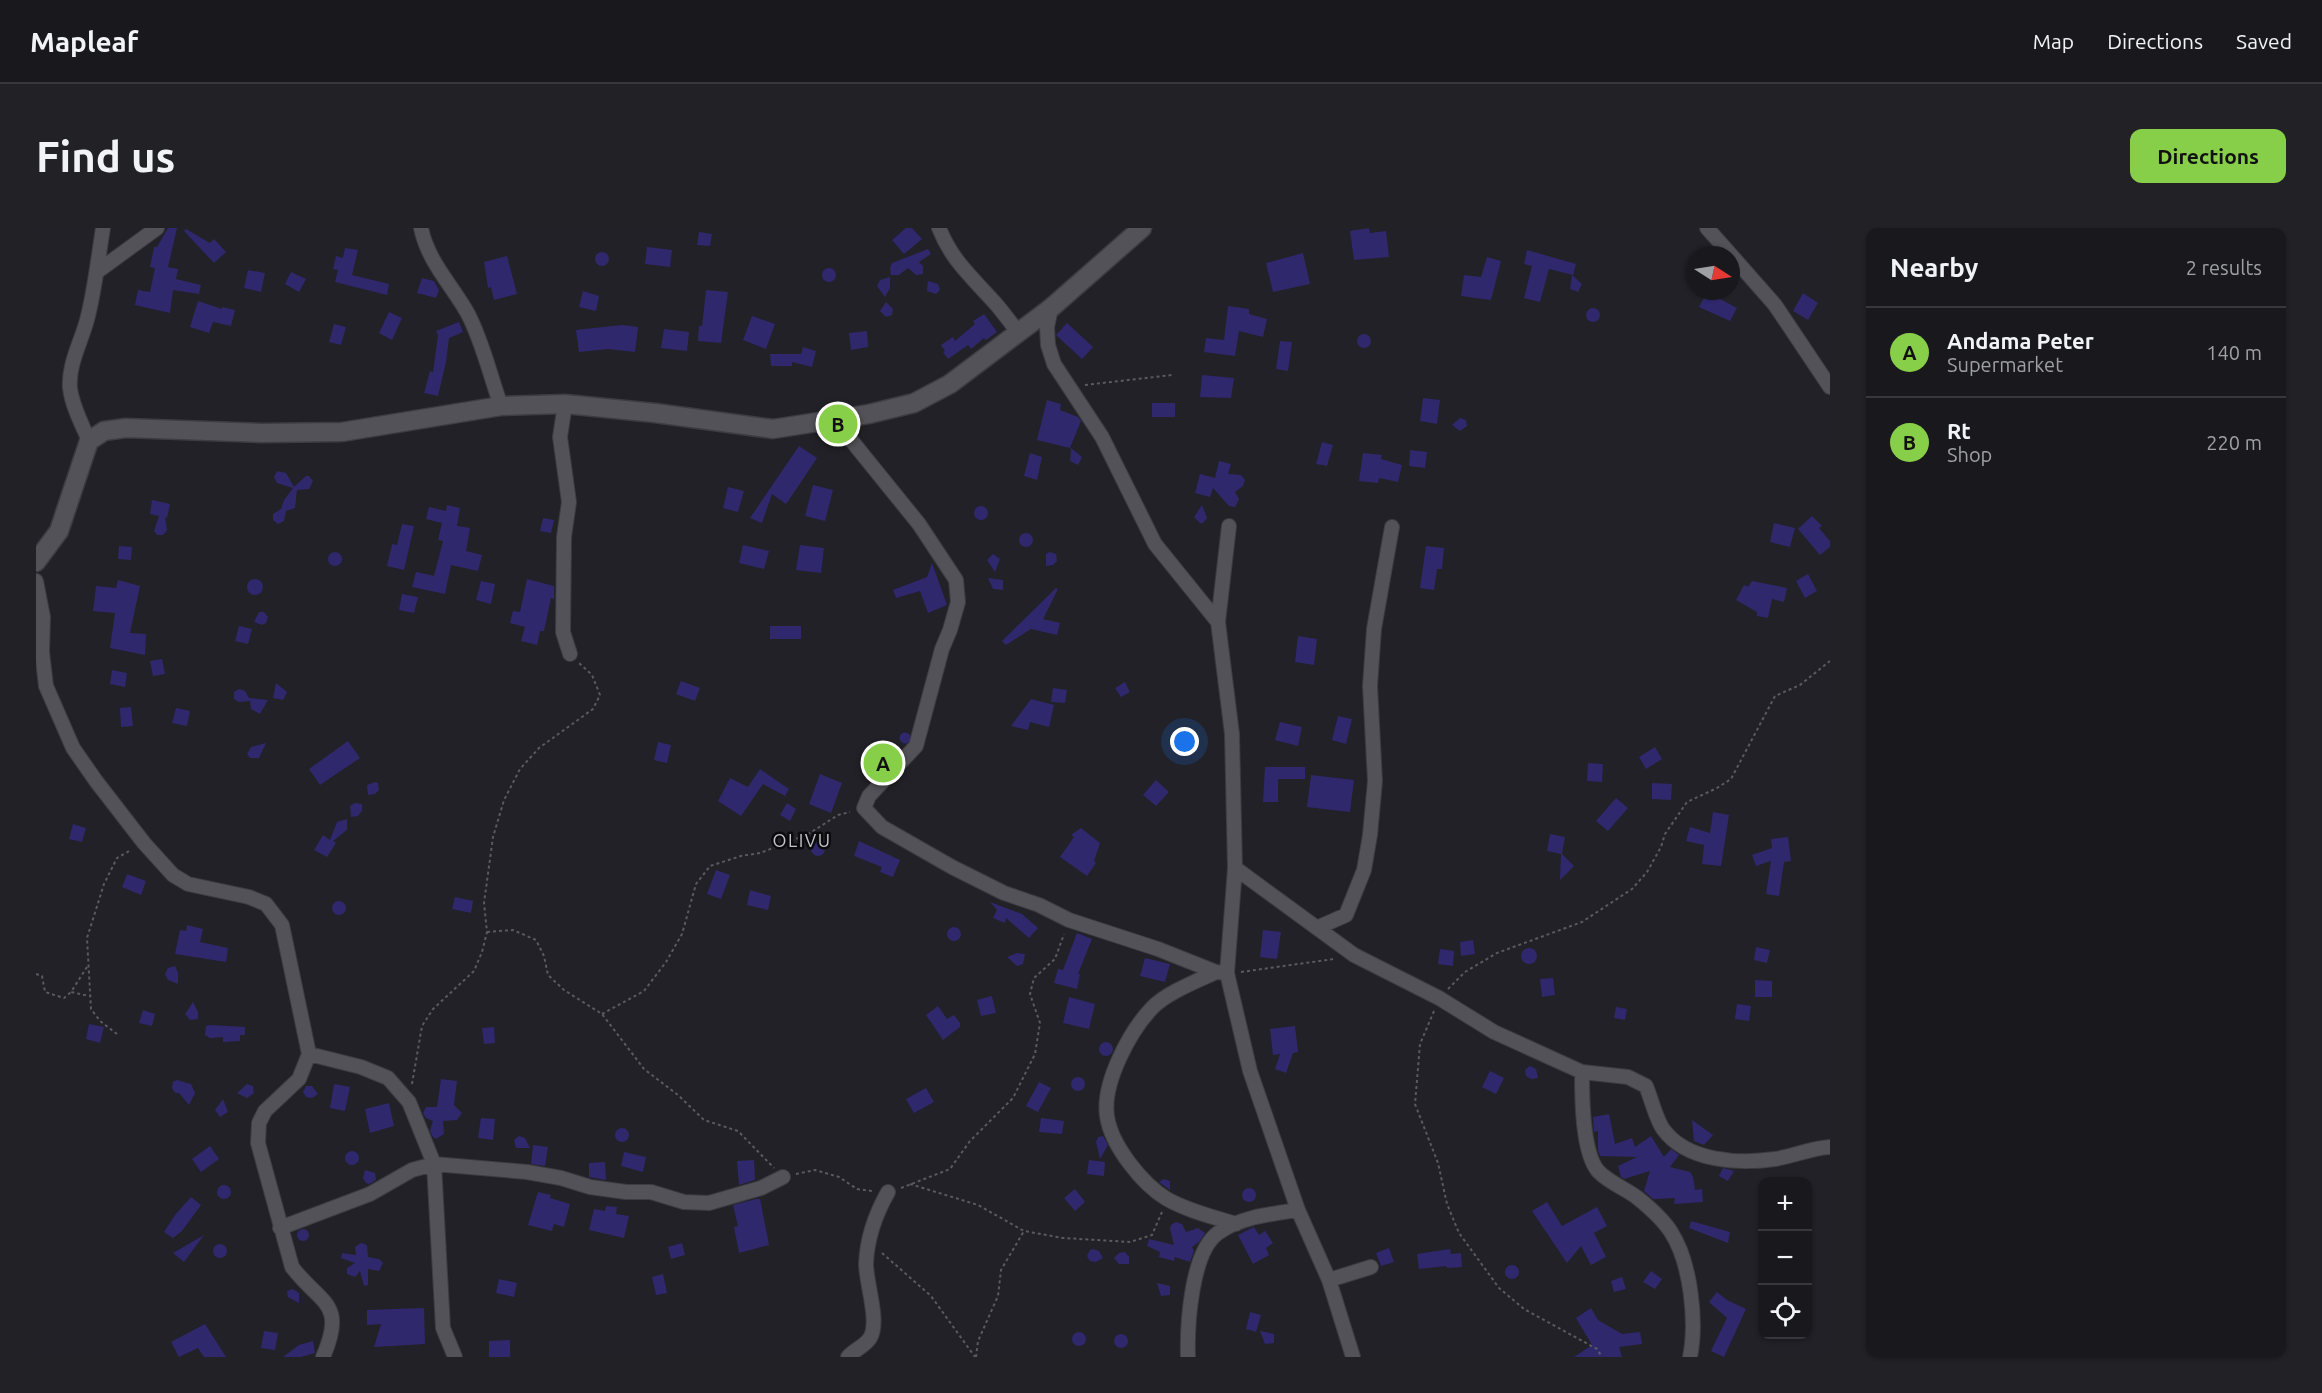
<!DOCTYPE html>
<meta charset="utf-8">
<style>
body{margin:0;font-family:Ubuntu,sans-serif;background:#222226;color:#f1f3f6}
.controls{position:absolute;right:18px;bottom:18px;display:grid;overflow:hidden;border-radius:12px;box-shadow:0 2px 4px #0004}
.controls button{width:54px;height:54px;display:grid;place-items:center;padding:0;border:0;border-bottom:2px solid #37383b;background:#19191d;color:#f1f3f6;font:30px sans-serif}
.compass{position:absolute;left:1650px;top:18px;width:54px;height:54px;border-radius:50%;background:#19191d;box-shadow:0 2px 4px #0004;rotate:102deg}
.you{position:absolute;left:1149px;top:514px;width:21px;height:21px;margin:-15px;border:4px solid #fff;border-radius:50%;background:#1a73e8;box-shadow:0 0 0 9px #1a73e833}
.badge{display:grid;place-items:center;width:39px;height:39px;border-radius:50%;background:#88cf49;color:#111;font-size:20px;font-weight:700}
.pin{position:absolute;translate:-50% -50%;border:3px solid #fff;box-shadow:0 2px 6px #0006}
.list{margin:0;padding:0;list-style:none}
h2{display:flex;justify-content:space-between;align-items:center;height:78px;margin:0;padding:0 24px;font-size:26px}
h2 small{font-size:20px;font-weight:400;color:#9fa0a4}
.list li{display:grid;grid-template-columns:39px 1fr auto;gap:18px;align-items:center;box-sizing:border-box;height:90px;padding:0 24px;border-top:2px solid #37383b}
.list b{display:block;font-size:22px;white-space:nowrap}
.list p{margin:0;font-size:20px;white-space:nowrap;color:#9fa0a4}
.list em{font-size:20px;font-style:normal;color:#9fa0a4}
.icon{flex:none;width:33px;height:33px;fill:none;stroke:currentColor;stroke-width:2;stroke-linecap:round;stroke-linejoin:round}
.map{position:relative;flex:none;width:1794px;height:1129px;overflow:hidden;border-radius:12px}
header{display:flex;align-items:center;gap:36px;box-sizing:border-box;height:84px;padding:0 30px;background:#19191d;border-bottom:2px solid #37383b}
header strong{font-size:28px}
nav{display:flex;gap:33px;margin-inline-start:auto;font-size:21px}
.intro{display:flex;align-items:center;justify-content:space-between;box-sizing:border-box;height:144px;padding:0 36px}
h1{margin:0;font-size:42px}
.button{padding:15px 27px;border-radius:12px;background:#88cf49;color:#111;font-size:21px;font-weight:700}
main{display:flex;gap:36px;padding:0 36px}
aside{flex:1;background:#19191d;border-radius:12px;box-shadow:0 2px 4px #0004}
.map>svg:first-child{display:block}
.building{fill:#2f286d}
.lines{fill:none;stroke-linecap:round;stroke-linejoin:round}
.minor-casing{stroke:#3c3c41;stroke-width:16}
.tertiary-casing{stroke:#3c3c41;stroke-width:21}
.path{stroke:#5a5a5f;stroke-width:2;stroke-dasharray:3 3;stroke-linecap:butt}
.minor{stroke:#525258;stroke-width:14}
.tertiary{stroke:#525258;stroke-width:18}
.labels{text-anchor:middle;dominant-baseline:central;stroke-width:5;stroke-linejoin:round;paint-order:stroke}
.quarter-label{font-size:18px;letter-spacing:1.5px;fill:#c3c3cb;stroke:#0b0b0d}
</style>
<header>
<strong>Mapleaf</strong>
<nav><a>Map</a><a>Directions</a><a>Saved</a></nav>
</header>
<div class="intro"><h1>Find us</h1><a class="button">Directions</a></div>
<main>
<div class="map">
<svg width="1794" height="1129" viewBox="0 0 1794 1129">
<rect width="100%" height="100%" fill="#212127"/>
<!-- building -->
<path class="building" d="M132 0H141L132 39 142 41 140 51 165 57 163 66 137 62 134 85 99 77 102 62 114 64 119 40 114 39 118 19H121Z
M870 0H876L886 11 868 26 856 12Z
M1333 0 1334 5 1350 3 1353 29 1318 32 1314 3Z
M150 1 174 15 178 11 190 24 178 35 148 3Z
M663 4 676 6 674 18 661 17Z
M611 19 636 22 634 39 609 36Z
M309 20 322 22 316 47 353 56 351 67 299 54 302 42 297 41 300 28 307 30Z
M892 21 895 26 883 34 887 38V46L880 47 872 40 863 47H855L854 40 856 35Z
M1491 22 1540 36 1537 47 1513 41 1504 74 1488 70 1496 38 1488 36Z
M559 31a7 7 0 1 1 14 0a7 7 0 1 1-14 0Z
M1267 25 1274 56 1237 64 1230 35Z
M471 28 481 66 458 72 455 59 452 60 448 34Z
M1451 29 1465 33 1455 72 1425 68 1428 47 1445 49Z
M786 47a7 7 0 1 1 14 0a7 7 0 1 1-14 0Z
M212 42 229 45 225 64 208 60Z
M255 44 270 51 263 64 249 56Z
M1536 47 1546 56 1542 64 1534 61Z
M854 49V60L849 69 841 58 844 52Z
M386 50 398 53 403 62 400 70 381 65Z
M892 53 902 56 904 62 900 66 891 63Z
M670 62 692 64 685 115 662 113 663 98H666Z
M547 63 563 68 560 83 543 79Z
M1671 64 1701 80 1694 93 1663 79Z
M1767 65 1782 75 1772 92 1757 83Z
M162 73 186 81V79L199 82 195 98 177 94 173 105 154 99Z
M850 74 857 81 856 87 850 89 844 83Z
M1192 78 1213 81V86L1231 91 1227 109 1203 103 1199 128 1168 124 1170 110 1188 112Z
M1550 87a7 7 0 1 1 14 0a7 7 0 1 1-14 0Z
M353 84 366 90 356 112 343 105Z
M948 86 961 104 950 112 948 110 935 121 932 117 912 131 907 124 909 123 905 117 917 109 919 113 939 96 937 93Z
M716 88 739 96 730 121 707 112Z
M423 94 427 104 413 110 410 134 402 168 388 165 394 143 397 144 402 107 400 103Z
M1031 95 1057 119 1046 131 1020 107Z
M298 96 310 99 305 117 293 114Z
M586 97 602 99 599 124 572 121 543 124 540 102Z
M628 101 653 104 651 123 625 120Z
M831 103 832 119 815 122 813 105Z
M1321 113a7 7 0 1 1 14 0a7 7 0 1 1-14 0Z
M1244 113 1256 114 1252 143 1240 141Z
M767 119 780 123 776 139 756 134V138H735L734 126H765Z
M1166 147 1198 150 1195 170 1164 169Z
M1387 170 1404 172 1401 196 1384 193Z
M1011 172 1025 176 1024 182 1042 189 1045 193 1034 220 1001 212Z
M1116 175H1139V189H1116Z
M1424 190 1430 192 1431 198 1424 203 1416 197Z
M1286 214 1297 217 1291 238 1280 236Z
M763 218 781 230 761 260 750 276 736 266 726 295 714 290Z
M1035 220 1046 229 1042 237 1034 233Z
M1374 222 1391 224 1389 240 1373 238Z
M994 225 1006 229 1001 252 988 248Z
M1327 225 1346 227 1345 231 1366 237 1362 254 1343 250 1342 255 1323 253Z
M1183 233 1195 236 1192 246 1205 247 1209 252 1207 258 1199 264 1203 271 1199 279 1193 278 1177 260 1174 269 1159 265 1164 246 1179 250Z
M241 243 250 245 258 259 270 248H273L277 253 273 261 261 262 259 280 250 283 248 293 242 296 237 292V286L245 281 248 272 257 260 241 255 238 249Z
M777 257 797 262 789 293 769 288Z
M692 259 708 263 702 284 687 280Z
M116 272 134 276 131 290 129 289 131 302 127 307H121L118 303 123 288 114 286Z
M411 277 424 280 421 298 434 300 430 323 446 327 442 343 415 337 409 366 376 359 380 344 398 348 407 313 402 312 406 295 390 291 393 279 410 283Z
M1166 277 1171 290 1167 295H1164L1158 289Z
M938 285a7 7 0 1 1 14 0a7 7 0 1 1-14 0Z
M1776 288 1786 298 1783 300 1794 313V319L1784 327 1762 301Z
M507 290 518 292 515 305 504 303Z
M1738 295 1759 300 1754 319 1734 314Z
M366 296 378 298 368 342 351 338 356 316 361 317Z
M983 312a7 7 0 1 1 14 0a7 7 0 1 1-14 0Z
M707 317 733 323 728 341 703 335Z
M764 317 788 320 785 345 760 342Z
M83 318 96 319 95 332 82 331Z
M1390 318 1408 320 1406 341H1401L1398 362 1384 360Z
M1014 324 1020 326 1021 333 1017 337 1010 338V326Z
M292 331a7 7 0 1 1 14 0a7 7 0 1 1-14 0Z
M957 326 964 331 959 344 951 332Z
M896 335 911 377 892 385 884 363 860 370 857 362 891 349Z
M1772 346 1781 363 1769 370 1760 353Z
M952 350 967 352V362L957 361Z
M491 351 518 358V371L515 370 508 403H504L501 417 485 413 489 399 474 395 477 383 484 384Z
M211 359a8 8 0 1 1 16 0a8 8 0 1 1-16 0Z
M82 352 104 358 94 405 110 406 109 427 74 420 79 385 57 383 60 358 80 360Z
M445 353 459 356 455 376 440 372Z
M1716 353 1751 360 1748 374 1736 371 1732 390 1721 388V384L1700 372 1708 357 1712 359Z
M1020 360 1022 361 1007 391 1024 395 1021 407 995 401 970 417 966 413Z
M366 366 382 369 378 385 363 382Z
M223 384H228L232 389 230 395 226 397 218 394Z
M203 398 216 401 212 416 199 413Z
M734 398H765V411H734Z
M1262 408 1281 411 1278 437 1259 434Z
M126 431 129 446 117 448 114 433Z
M76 442 91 445 89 459 74 456Z
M645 453 664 460 659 473 640 466Z
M1089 454 1094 464 1085 469 1079 460Z
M240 455 251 464 247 472 237 470Z
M1017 460 1031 462 1029 475 1015 474Z
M203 461 209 463 213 470 232 472 224 486 215 481 214 473 203 474 198 471V464Z
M995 471 1018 477 1013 499 994 494 992 502 975 498Z
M95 479 97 498 85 499 84 480Z
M140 480 154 483 151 498 136 495Z
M1302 488 1316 491 1310 516 1296 512Z
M1244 494 1266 499 1262 518 1239 512Z
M863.5 510a5.5 5.5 0 1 1 11 0a5.5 5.5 0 1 1-11 0Z
M312 513 324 530 284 557 273 541Z
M622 514 635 517 631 535 618 532Z
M230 515 223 530H214L211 526 215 519Z
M1619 519 1626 531 1610 541 1603 529Z
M1552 535 1567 536 1566 554 1551 553Z
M1229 539H1269V551H1242V574H1227Z
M724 541 753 561 749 568 727 556 705 588 682 573 694 550 712 559Z
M784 546 806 555 795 585 773 576Z
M1275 547 1318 552 1314 584 1271 579Z
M1120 552 1133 564 1120 578 1107 567Z
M339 554 342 555 343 562 339 566 332 567 331 557Z
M1616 555 1636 556 1635 572 1616 571Z
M1580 570 1592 580 1572 603 1560 593Z
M319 575 326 576V583L322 588 315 589 314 578Z
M751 575 760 581 754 593 744 587Z
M1677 584 1693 587 1685 638 1666 636 1668 617 1650 613 1654 599 1674 605Z
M311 591V602L297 613 300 615 291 629 278 622 287 607 294 612 301 594Z
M37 596 50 600 46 614 33 611Z
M1045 600 1064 615 1058 633 1060 635 1051 648 1024 629 1038 609 1035 607Z
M1514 606 1529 609 1526 626 1538 638 1524 652 1525 626 1511 623Z
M1752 609 1755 633 1748 634 1743 668 1730 666 1735 633 1720 638 1716 627 1736 620 1735 611Z
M823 613 864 632 857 649 844 644 846 639 818 628Z
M775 621a7 7 0 1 1 14 0a7 7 0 1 1-14 0Z
M680 642 694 647 685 671 671 666Z
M91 646 110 653 105 667 86 659Z
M714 662 735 668 732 682 711 677Z
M419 669 437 673 435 685 416 681Z
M296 680a7 7 0 1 1 14 0a7 7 0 1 1-14 0Z
M954 674 986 686 1002 700 993 710 970 690 969 695 957 690 961 682Z
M151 697 167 701 164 714 192 720 190 734 139 726 144 702 150 703Z
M911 706a7 7 0 1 1 14 0a7 7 0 1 1-14 0Z
M1227 702 1245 704 1241 731 1224 729Z
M1041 705 1056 711 1042 746H1044L1041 761 1018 755 1022 741 1027 742Z
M1437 712 1439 726 1425 728 1424 714Z
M1720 719 1734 722 1731 735 1718 732Z
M1485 728a8 8 0 1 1 16 0a8 8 0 1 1-16 0Z
M1404 721 1418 723 1417 738 1402 736Z
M981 725 989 726 987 736 981 738 971 729Z
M1109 730 1134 736 1129 754 1104 748Z
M139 738 142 745V756L132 752 129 746 132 740Z
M1517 750 1519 767 1506 769 1504 751Z
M1719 752 1736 753V769H1719Z
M956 768 960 785 945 788 941 772Z
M1033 769 1059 776 1053 801 1027 795Z
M157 774 162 784V791L154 792 149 786Z
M1701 776 1715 778 1713 793 1699 791Z
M902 778 911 791 918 787 924 795V799L907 812 890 787Z
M1580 779 1591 781 1589 792 1578 790Z
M107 782 119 786 116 798 103 795Z
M53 796 68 799 64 815 50 811Z
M174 797 209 799V807H204V813L187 814V809L174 810 169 807 170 798Z
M1259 798 1262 824 1257 825 1250 845 1239 841 1244 826 1237 827 1234 801Z
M458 799 459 815 448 816 446 800Z
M1063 821a7 7 0 1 1 14 0a7 7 0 1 1-14 0Z
M1494 838 1500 841 1502 850 1495 851 1490 848 1489 842Z
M1454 843 1468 850 1460 866 1446 859Z
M1035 856a7 7 0 1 1 14 0a7 7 0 1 1-14 0Z
M405 851 421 853 418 877 426 885 421 892 407 893 408 906 400 911 397 909 394 903 397 893 390 890 387 885 390 879H401Z
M141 852 155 856 159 865 153 877 143 865H139L136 860 137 854Z
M1003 854 1015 860 1002 884 990 878Z
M211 856 217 858 218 865 211 870 201 865Z
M298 856 314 859 309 883 294 880Z
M270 858H276L282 866 276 870 270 869 267 864Z
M890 860 898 874 878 885 870 871Z
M187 871 192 884 184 889 179 882Z
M353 875 358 898 334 905 329 881Z
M1573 886 1579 916 1596 910 1599 919 1615 908 1628 929 1635 921 1643 927 1634 939 1654 944 1657 949 1659 962 1666 961 1667 974 1638 976 1639 970 1617 971 1608 963 1614 943 1588 951 1585 949 1582 938 1601 929 1564 928 1562 922V903L1558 904 1557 889Z
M445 890 459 891 457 912 442 910Z
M1005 890 1028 893 1026 906 1003 904Z
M1656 892 1677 907 1668 917 1658 913Z
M579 907a7 7 0 1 1 14 0a7 7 0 1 1-14 0Z
M483 908 489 910 494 920H480L478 912Z
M1067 908 1072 917 1064 931 1060 914 1062 909Z
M497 917 512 919 509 938 495 936Z
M174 918 183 931 165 944 156 931Z
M309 930a7 7 0 1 1 14 0a7 7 0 1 1-14 0Z
M588 924 610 929 607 944 585 938Z
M718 932 719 952 703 957 701 933Z
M1053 932 1069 934 1068 948 1051 946Z
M569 934 570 952 553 949V935Z
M1687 940 1698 943 1692 953 1683 948Z
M329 942 339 945 340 952 333 956 330 955 327 950Z
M1128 951 1134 953V962L1123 954Z
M181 964a7 7 0 1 1 14 0a7 7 0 1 1-14 0Z
M1206 967a7 7 0 1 1 14 0a7 7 0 1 1-14 0Z
M1039 961 1049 974 1039 983 1028 970Z
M502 964 515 967 514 970 534 976 528 999 518 996 516 1003 492 997Z
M155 969 165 977 146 1003 137 1010 128 1004 139 987Z
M720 971H724L733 1017 703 1025 698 999 702 998 697 977Z
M1511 974 1526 998 1561 979 1571 998 1558 1005 1570 1029 1555 1037 1545 1018 1531 1035 1496 983Z
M570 978 581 979 580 986 593 988 588 1010 553 1002 558 981 569 983Z
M1655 993 1694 1004 1692 1015 1653 1000Z
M1140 994 1146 996 1150 1004 1162 1000 1169 1005 1163 1014 1156 1019 1158 1023 1154 1034 1139 1029 1138 1033 1123 1029 1124 1024 1111 1018 1113 1011 1138 1017 1134 1001 1135 997Z
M1218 999 1223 1007 1229 1003 1237 1015 1230 1020 1233 1027 1217 1036 1202 1007Z
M261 1007a6 6 0 1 1 12 0a6 6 0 1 1-12 0Z
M168 1007 148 1034 137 1025Z
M325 1015 331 1017 332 1029 343 1031 347 1035 343 1043 332 1041V1057L328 1058 324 1043 319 1049 311 1046V1040L319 1035 305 1030 306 1025 320 1027 319 1019Z
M646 1015 649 1027 635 1031 632 1019Z
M177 1023a7 7 0 1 1 14 0a7 7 0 1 1-14 0Z
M1353 1020 1358 1034 1345 1038 1340 1025Z
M1057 1021 1063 1023 1067 1030 1060 1034 1054 1033 1051 1028 1054 1022Z
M1414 1021 1415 1026 1425 1025 1426 1039 1411 1040 1410 1038 1383 1041 1381 1026Z
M1089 1024 1093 1029V1036H1083L1078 1030 1083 1025Z
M1469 1044a7 7 0 1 1 14 0a7 7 0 1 1-14 0Z
M1615 1043 1626 1051 1619 1061 1607 1054Z
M627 1046 631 1065 620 1067 616 1049Z
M1586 1049 1590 1061 1578 1064 1575 1053Z
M463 1051 481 1055 478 1069 460 1065Z
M1121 1055 1134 1058V1067L1125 1068Z
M257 1061 263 1065V1075L252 1069 251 1063Z
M1681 1064 1691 1072 1710 1081 1688 1129 1675 1123 1691 1090 1673 1074Z
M388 1080 389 1116 338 1119 345 1096 331 1097V1082Z
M1555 1080 1562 1092 1586 1106 1604 1104 1606 1116 1583 1119 1586 1129H1538L1556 1117 1540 1090Z
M1214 1084 1225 1087 1220 1104 1210 1101Z
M169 1096 190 1129H168L162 1120 143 1129 135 1114Z
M228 1103 242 1105 239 1122 225 1120Z
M1224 1103 1238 1106V1115L1229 1116Z
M1036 1111a7 7 0 1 1 14 0a7 7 0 1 1-14 0Z
M1078 1113a7 7 0 1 1 14 0a7 7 0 1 1-14 0Z
M474 1112V1129H453V1113Z
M277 1113 279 1125 265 1129H247L263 1117Z"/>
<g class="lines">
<!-- minor casing -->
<g class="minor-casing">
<path id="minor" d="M385 0C392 34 416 57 432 86 447 115 454 147 465 178
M903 0C916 33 936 49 959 75 967 84 974 94 982 104
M1671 0 1695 27
M1695 27 1739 77 1794 159
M62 43 121 0
M1015 80 1011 99 1012 117 1018 136 1066 209 1119 316 1182 394
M529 176 524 209 533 274 528 309 527 404 534 426
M798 191 883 296 920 352 922 374 914 402 906 421 880 518 833 568 828 580 846 599 916 639 968 665 1003 677 1033 692 1122 721 1180 744 1191 745
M53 213C46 196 36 178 34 160 32 137 45 114 51 92 59 61 62 31 67 0
M1193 298 1182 394 1196 506 1199 640 1191 745 1214 843 1262 982 1293 1052 1317 1129
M0 353 7 389 6 424 10 458 37 520 60 553 108 615 137 647 152 656 213 669 230 676 246 697 273 826 263 851 229 883 223 895 222 915 256 1039C284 1076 311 1074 287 1129
M1199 640 1318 727 1403 770 1458 804 1546 844 1592 849 1610 858C1615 870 1620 891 1627 901 1651 934 1703 936 1739 931 1758 928 1775 920 1794 919
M1283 699 1310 687 1328 642 1334 607 1339 553 1334 458 1338 401 1356 299
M1180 744C1161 753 1130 765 1116 780 1094 803 1066 855 1071 888 1075 917 1106 956 1131 971 1152 983 1178 989 1200 996
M273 826 325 839 352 850 373 874 398 936 407 1100 419 1129
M1546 844C1546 869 1546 924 1562 943 1573 955 1591 961 1603 971 1614 980 1628 993 1635 1004 1655 1035 1661 1094 1654 1129
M244 1000 334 966 376 942 398 936 491 944 525 950 554 959 590 964H615L648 974 673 975 725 960 747 949
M1293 1052 1335 1039
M812 1129C818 1122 829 1118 834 1110 844 1094 830 1055 830 1036 831 1009 839 987 852 964
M1152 1129C1151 1098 1155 1024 1182 1005 1204 989 1235 986 1262 982"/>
</g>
<!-- tertiary casing -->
<g class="tertiary-casing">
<path id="tertiary" d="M0 334 23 303 53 213 68 203 90 200 225 205 306 204 465 178 529 176 619 185 737 201 833 186 878 175 914 156 1015 80 1106 0"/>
</g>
<!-- path -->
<path class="path" d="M1049 157 1136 147
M451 704 477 702 500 712 508 728 512 747 528 762 566 786 608 841 642 867 668 892 702 903 738 940
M51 739 35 764 53 768
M1205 744 1298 731
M0 746 6 748 9 764 28 770 35 764
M1412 761 1429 744 1461 725 1546 694 1596 661 1611 644 1625 619 1629 606 1651 574 1681 560 1695 551 1739 468 1764 457 1794 433
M1398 783 1384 816 1379 876 1402 935 1411 976 1423 1005 1463 1060 1488 1081 1561 1121 1566 1129
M566 786 608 763 630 734 646 706 660 656 674 638 705 628 724 625 745 617 774 605 802 587 814 584
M81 806 64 793 55 781 51 710 68 656 81 630 95 622
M376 856 386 798 397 781 438 743 446 724 451 704 448 675 457 609 468 572 484 541 503 520 557 481 564 467 556 447 543 435
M760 946 779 942 803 949 821 961 836 963
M874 956 942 977 988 1003 1027 1010 1094 1014 1116 1007 1126 984
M865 960 914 941 934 913 977 870 999 826 1004 795 994 766 998 750 1019 731 1028 706
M846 1025 895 1068 939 1129
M940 1129 942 1113 962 1068 965 1042 988 1003"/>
<!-- minor -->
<use href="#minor" class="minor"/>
<!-- tertiary -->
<use href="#tertiary" class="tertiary"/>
</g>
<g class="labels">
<!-- quarter labels -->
<g class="quarter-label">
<text x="766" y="612">OLIVU</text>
</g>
</g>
</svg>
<div class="controls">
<button>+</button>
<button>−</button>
<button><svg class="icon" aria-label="locate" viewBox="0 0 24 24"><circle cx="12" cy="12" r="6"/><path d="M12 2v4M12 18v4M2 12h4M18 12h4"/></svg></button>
</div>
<svg class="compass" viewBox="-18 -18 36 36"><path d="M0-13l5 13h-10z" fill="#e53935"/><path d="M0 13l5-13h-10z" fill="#9fa0a4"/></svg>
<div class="you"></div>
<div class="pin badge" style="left:847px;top:535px">A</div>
<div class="pin badge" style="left:802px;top:196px">B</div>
</div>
<aside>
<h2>Nearby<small>2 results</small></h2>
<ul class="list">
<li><span class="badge">A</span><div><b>Andama Peter</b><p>Supermarket</p></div><em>140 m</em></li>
<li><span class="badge">B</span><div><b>Rt</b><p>Shop</p></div><em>220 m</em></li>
</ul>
</aside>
</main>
